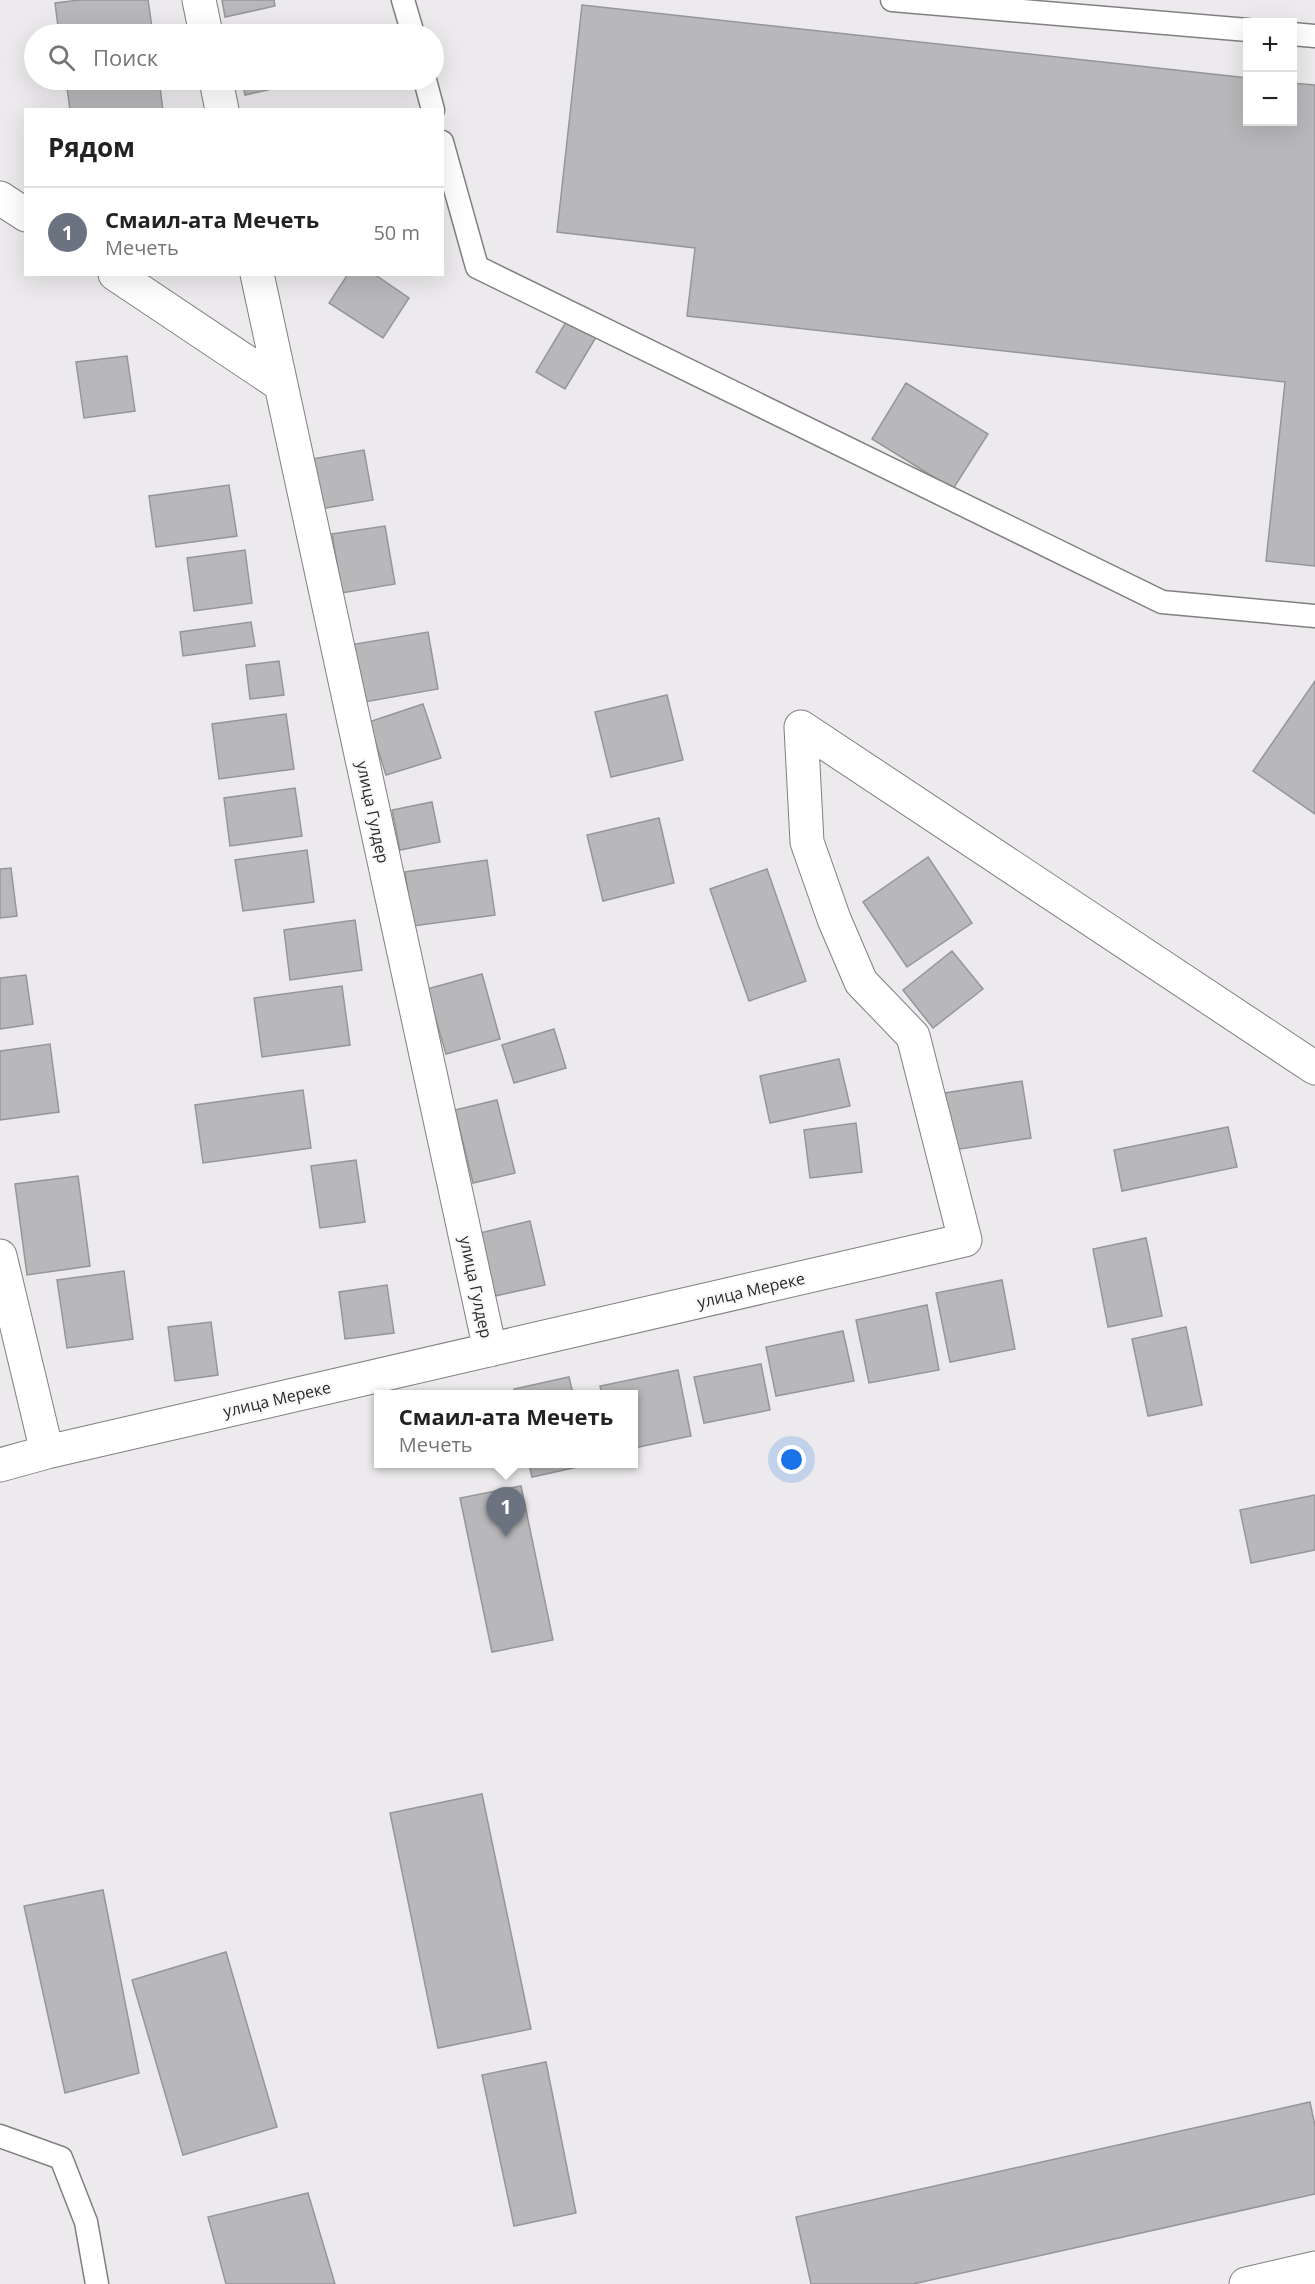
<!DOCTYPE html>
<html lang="ru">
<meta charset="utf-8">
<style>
body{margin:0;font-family:"Open Sans",sans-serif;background:#f2f2f2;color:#222}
.controls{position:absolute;right:18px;top:18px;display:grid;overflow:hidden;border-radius:0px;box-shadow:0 6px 24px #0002}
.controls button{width:54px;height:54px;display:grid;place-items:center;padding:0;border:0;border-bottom:2px solid #e0e0e0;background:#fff;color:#222;font:30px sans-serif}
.you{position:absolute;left:792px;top:1460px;width:21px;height:21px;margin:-15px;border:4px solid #fff;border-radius:50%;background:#1a73e8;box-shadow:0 0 0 9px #1a73e833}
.badge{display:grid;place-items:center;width:39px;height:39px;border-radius:50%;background:#36715b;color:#fff;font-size:20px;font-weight:700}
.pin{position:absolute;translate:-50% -50px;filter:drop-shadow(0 2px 3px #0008)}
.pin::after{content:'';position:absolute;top:32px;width:21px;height:18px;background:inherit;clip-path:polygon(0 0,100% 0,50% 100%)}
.popup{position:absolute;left:374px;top:1390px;width:264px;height:78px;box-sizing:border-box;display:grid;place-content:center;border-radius:0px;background:#fff;filter:drop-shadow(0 2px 4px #0005);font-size:20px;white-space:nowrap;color:#767676}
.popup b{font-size:22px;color:#222}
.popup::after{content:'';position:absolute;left:50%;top:100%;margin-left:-12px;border:12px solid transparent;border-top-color:#fff}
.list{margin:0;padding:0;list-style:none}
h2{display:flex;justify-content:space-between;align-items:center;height:78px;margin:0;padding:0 24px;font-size:26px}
h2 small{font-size:20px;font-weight:400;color:#767676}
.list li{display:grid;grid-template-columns:39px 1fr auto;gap:18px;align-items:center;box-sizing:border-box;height:90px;padding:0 24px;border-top:2px solid #e0e0e0}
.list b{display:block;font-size:22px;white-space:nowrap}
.list p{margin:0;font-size:20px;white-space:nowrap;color:#767676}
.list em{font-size:20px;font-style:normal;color:#767676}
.icon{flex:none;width:33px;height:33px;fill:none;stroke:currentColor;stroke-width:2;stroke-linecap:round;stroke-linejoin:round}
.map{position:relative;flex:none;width:1315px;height:2284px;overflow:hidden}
.search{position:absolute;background:#fff;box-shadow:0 6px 24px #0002;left:24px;top:24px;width:420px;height:66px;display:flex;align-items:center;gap:15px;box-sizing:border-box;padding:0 21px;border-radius:33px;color:#767676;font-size:22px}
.panel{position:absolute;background:#fff;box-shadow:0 6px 24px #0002;left:24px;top:108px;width:420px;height:168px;border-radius:0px}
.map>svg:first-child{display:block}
.building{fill:#b8b8bb;stroke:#969699;stroke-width:1.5}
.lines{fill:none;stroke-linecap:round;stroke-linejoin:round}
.service-casing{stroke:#817f81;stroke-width:25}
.minor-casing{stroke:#817f81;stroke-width:35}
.secondary-casing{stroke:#817f81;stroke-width:35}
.service{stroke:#fff;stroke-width:22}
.minor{stroke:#fff;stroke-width:33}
.secondary{stroke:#fff;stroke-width:33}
.labels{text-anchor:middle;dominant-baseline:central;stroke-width:4.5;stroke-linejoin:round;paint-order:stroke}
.street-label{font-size:16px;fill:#2a292a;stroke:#f9f7f9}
</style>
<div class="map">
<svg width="1315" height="2284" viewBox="0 0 1315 2284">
<rect width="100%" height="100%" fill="#eceaec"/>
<!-- building -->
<path class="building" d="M80 0H148L153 34H59L55 3Z
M222 0H274L275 6 225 17Z
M582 5 1248 78V122H1292V83L1315 85V566L1266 561 1285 382 687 316 695 248 557 232Z
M291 27 293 34H258Z
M66 80H159L163 110H70Z
M242 80H303L304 82 245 95Z
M348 274H374L409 298 383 338 329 303Z
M575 307 604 324 565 389 536 372Z
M127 356 135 411 84 418 76 362Z
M906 383 988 434 953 489 872 439Z
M364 450 373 500 314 510 306 460Z
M229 485 237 536 156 547 149 496Z
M385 526 395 584 342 593 332 534Z
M245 550 252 603 194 611 187 558Z
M251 622 255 646 183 656 180 632Z
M428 632 438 689 359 703 349 645Z
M279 661 284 695 250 699 246 665Z
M1315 681V814L1253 771Z
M667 695 683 760 611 777 595 712Z
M423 704 441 758 386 775 369 722Z
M286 714 294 769 219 779 212 724Z
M295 788 302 836 230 846 224 798Z
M432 802 440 842 400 850 392 810Z
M659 818 674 883 603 901 587 835Z
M307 850 314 902 243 911 235 860Z
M928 857 972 923 907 967 863 902Z
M487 860 495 915 413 926 405 872Z
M11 868 17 916 0 918V869Z
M767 869 806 981 749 1001 710 889Z
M355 920 362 970 290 980 284 930Z
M952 951 983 989 933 1028 903 990Z
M482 974 500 1039 446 1054 427 989Z
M26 975 33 1024 0 1029V978Z
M342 986 350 1045 262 1057 254 998Z
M554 1029 566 1068 514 1083 502 1045Z
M50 1044 59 1112 0 1120V1051Z
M839 1059 850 1106 770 1123 760 1076Z
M1022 1081 1031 1138 954 1150 945 1093Z
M303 1090 311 1148 203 1163 195 1105Z
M497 1100 515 1173 473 1183 455 1110Z
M856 1123 862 1172 810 1178 804 1130Z
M1228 1127 1237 1167 1122 1191 1114 1150Z
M356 1160 365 1222 320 1228 311 1166Z
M78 1176 90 1266 27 1275 15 1184Z
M530 1221 545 1285 495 1296 480 1233Z
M1146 1238 1162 1316 1108 1327 1093 1249Z
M124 1271 133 1339 67 1348 57 1280Z
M1002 1280 1015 1349 950 1362 936 1293Z
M387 1285 394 1333 345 1339 339 1292Z
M927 1305 939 1370 869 1383 856 1320Z
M211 1322 218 1375 175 1381 168 1327Z
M1186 1327 1202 1405 1148 1416 1132 1339Z
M843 1331 854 1381 776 1396 766 1347Z
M761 1364 770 1410 704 1423 694 1377Z
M678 1370 691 1436 634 1448V1394H602L600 1386Z
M569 1377 573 1394H515L514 1389Z
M529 1464H587V1465L532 1477Z
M521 1486 553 1640 492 1652 460 1498Z
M1315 1495V1550L1251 1563 1240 1510Z
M482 1794 531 2029 438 2048 390 1813Z
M103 1890 139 2073 65 2093 24 1906Z
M226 1952 277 2127 183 2155 132 1980Z
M546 2062 576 2213 514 2226 482 2075Z
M1310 2102 1315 2126V2194L913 2284H811L796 2217Z
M308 2193 335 2284H226L208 2217Z"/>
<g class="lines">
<!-- service casing -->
<g class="service-casing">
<path id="service" d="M403 0 413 34
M892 0 1248 30
M1292 34 1315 36
M425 80 433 110
M442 142 477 267 1162 602 1315 616
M0 2136 61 2158 86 2222 97 2284"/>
</g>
<!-- minor casing -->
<g class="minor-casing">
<path id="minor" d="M199 0 206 34
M216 80 222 110
M0 198 26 215
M115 274 281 385
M257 274 490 1350
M801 727 1315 1068
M0 1256 47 1452
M0 1465 47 1452 965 1240 913 1036 861 982 834 919 807 842 801 727"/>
</g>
<!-- secondary casing -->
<g class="secondary-casing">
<path id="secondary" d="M1246 2284 1315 2268"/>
</g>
<!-- service -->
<use href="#service" class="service"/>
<!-- minor -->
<use href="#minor" class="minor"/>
<!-- secondary -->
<use href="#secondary" class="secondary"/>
</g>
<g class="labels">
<!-- street labels -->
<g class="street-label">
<text transform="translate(373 812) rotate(78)">улица Гулдер</text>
<text transform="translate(476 1287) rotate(78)">улица Гулдер</text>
<text transform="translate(751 1290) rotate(-13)">улица Мереке</text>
<text transform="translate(277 1399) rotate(-13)">улица Мереке</text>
</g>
</g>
</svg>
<div class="controls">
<button>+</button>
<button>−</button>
</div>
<div class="you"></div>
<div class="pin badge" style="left:506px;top:1537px;background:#6b7280">1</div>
<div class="popup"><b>Смаил-ата Мечеть</b>Мечеть</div>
<div class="search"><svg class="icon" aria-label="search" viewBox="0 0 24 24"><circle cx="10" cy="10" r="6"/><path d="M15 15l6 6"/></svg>Поиск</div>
<section class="panel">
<h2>Рядом<small></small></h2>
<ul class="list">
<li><span class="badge" style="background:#6b7280">1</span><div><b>Смаил-ата Мечеть</b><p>Мечеть</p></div><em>50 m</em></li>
</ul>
</section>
</div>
